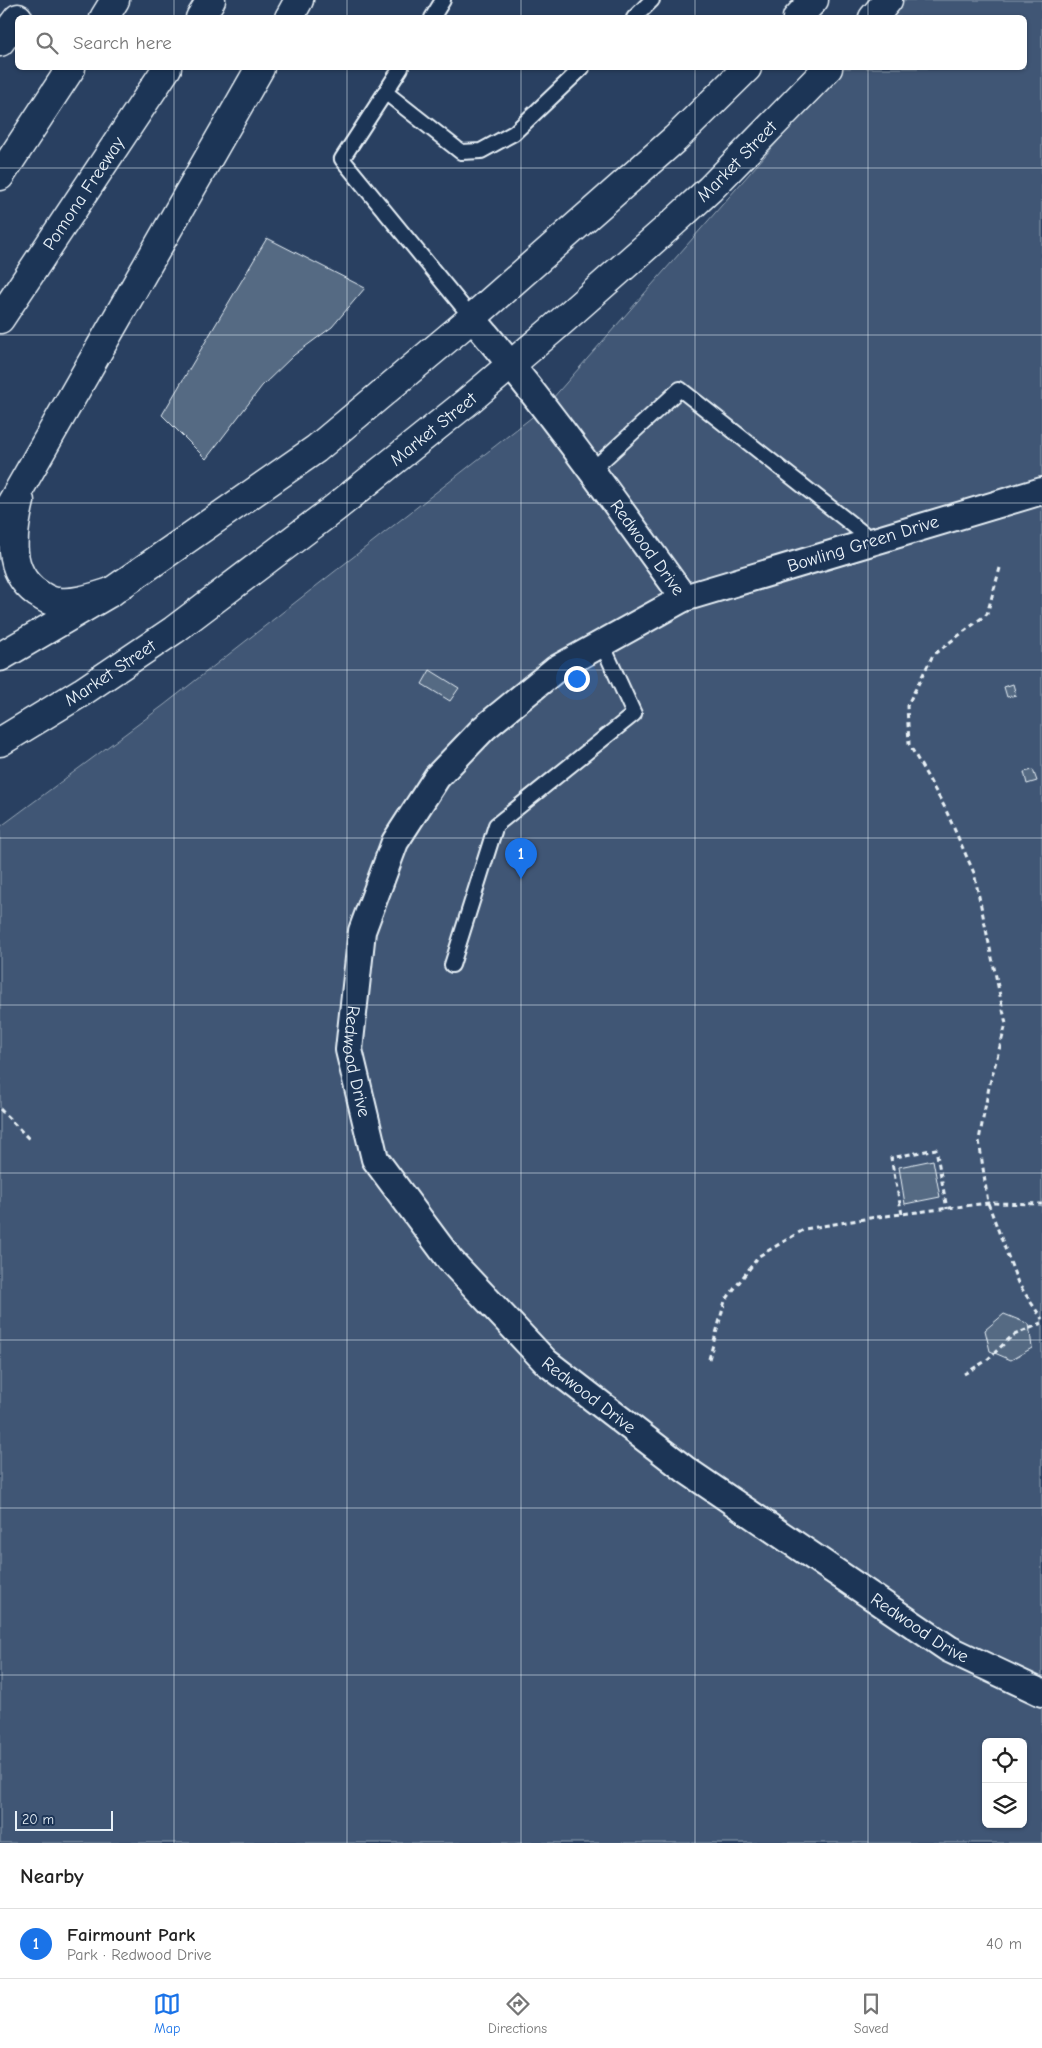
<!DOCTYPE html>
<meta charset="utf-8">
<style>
body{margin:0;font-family:"Comic Neue",sans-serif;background:#f6f6f6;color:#222}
.controls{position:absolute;right:15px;bottom:15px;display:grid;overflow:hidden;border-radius:8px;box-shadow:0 1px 4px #0004}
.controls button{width:45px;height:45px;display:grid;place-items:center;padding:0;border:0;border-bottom:1px solid #e0e0e0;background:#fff;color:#222;font:25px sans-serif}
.scale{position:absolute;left:15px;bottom:12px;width:98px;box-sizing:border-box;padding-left:5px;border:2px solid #e8f1f8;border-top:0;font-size:14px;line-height:18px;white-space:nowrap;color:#e8f1f8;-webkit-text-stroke:4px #1d3557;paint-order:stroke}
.you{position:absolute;left:576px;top:678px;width:18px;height:18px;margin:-12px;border:4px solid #fff;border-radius:50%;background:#1a73e8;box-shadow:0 0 0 8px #1a73e833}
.badge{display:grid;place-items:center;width:32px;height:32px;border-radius:50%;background:#1a73e8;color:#fff;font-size:16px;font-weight:700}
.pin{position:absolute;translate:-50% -41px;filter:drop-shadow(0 1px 2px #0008)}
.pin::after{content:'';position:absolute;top:26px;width:18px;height:15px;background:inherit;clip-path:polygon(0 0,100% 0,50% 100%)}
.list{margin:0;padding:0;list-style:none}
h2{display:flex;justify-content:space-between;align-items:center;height:65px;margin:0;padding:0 20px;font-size:21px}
h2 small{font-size:16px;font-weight:400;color:#767676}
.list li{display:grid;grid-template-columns:32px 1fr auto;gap:15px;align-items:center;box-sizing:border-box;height:70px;padding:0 20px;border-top:1px solid #e0e0e0}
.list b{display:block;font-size:19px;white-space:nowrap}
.list p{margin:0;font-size:16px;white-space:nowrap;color:#767676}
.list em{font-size:16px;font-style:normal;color:#767676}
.icon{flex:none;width:28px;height:28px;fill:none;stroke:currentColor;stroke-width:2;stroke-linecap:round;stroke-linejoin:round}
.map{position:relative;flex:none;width:1042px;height:1843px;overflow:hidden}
.search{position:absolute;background:#fff;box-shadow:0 1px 4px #0004;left:15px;right:15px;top:15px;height:55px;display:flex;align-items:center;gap:12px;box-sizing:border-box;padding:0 18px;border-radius:8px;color:#767676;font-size:19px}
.sheet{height:135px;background:#fff}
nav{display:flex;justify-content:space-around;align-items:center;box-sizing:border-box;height:70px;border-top:1px solid #e0e0e0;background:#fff;font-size:14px;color:#767676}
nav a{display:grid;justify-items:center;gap:2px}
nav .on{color:#1a73e8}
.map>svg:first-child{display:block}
.green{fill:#415774;stroke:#94a4b6;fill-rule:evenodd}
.building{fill:#556a83;stroke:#e8f1f8}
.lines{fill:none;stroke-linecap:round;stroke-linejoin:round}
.lane-casing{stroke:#e8f1f8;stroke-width:18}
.street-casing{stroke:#e8f1f8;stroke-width:30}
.primary-casing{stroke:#e8f1f8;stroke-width:31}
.highway-casing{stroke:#e8f1f8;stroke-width:31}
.path{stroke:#e8f1f8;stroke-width:3;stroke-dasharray:5 4;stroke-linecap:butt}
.lane{stroke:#1d3557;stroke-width:14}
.street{stroke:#1d3557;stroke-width:26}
.primary{stroke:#1d3557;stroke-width:28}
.highway{stroke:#1d3557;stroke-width:28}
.grid{fill:none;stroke:#e8f1f8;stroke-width:1;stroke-opacity:0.55}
.labels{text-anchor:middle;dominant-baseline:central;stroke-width:4;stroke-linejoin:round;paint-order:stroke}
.street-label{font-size:18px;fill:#e8f1f8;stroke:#1d3557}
</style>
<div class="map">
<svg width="1042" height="1843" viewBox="0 0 1042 1843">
<rect width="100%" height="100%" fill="#294061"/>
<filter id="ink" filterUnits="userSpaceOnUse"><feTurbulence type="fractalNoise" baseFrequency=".02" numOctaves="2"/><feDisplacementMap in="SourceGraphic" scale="10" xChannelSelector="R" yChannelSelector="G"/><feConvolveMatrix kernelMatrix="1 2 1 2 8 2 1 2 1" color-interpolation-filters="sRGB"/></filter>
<g filter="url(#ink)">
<!-- green -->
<path class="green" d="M901 0H1042V1843H0V827L164 705 545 407 842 68H1024V18L886 17ZM986 1742H1023V1824H986Z"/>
<!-- building -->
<path class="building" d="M267 238 365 288 332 327 294 355 262 386 206 459 162 415Z
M430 670 459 688 450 701 422 684Z
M1013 684 1016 695 1007 697 1004 687Z
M1033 770 1037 781 1027 784 1024 772Z
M933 1160 940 1197 905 1204 899 1167Z
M1004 1314 1029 1324 1032 1348 1011 1360 990 1351 985 1330Z"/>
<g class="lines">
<!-- lane casing -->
<g class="lane-casing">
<path id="lane" d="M432 18 443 0
M634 18 652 0
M401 68 342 159 472 318
M385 92 461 152 481 151 514 133 582 68
M591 471 680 389 873 541
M452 965 496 825 634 714 602 644"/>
</g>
<!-- street casing -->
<g class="street-casing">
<g id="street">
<path id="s1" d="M472 318C548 407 615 503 684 598"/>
<path id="s2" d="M1042 491 684 598 556 669 484 728 437 777 395 842 362 931 349 1050 375 1159 450 1260 546 1362 686 1470 949 1649 1042 1693"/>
</g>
</g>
<!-- primary casing -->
<g class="primary-casing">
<g id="primary">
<path d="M797 18 814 0"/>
<path d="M873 18 888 0"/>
<path d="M0 657 111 592 316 449 472 318 675 139 747 68"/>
<path id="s3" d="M0 742 82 692 174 630 335 508 467 402 553 329 673 223 710 189 828 68"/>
</g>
</g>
<!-- highway casing -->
<g class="highway-casing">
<g id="highway">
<path d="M104 18 115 0"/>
<path d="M200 18 211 0"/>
<path d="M289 18 299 0"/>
<path d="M0 42 18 18"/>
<path d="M0 176 71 68"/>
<path id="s4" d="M0 319 167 68"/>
<path d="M20 501C12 534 6 571 37 593 43 597 50 602 58 602 76 604 94 597 111 592"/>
<path d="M0 523 260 68"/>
</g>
</g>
<!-- path -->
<path class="path" d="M1000 568 987 614 933 655 907 706 909 744 944 806 974 873 1006 1024 989 1087 979 1140 988 1203 1018 1283 1042 1319
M0 1109 29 1139
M902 1214 891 1158 936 1149 947 1209
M709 1359 725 1301 759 1256 805 1229 870 1218 988 1203 1042 1204
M964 1374 986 1361 1012 1336 1042 1323"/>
<!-- lane -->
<use href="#lane" class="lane"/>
<!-- street -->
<use href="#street" class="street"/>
<!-- primary -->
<use href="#primary" class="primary"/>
<!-- highway -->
<use href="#highway" class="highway"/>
</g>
</g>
<!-- grid -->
<path class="grid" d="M174 0V18M347 0V18M521 0V18M695 0V18M868 0V18M174 68V1843M347 68V1843M521 68V1843M695 68V1843M868 68V1843M0 168H1042M0 335H1042M0 503H1042M0 670H1042M0 838H1042M0 1005H1042M0 1173H1042M0 1340H1042M0 1508H1042M0 1675H1042"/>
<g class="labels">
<!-- street labels -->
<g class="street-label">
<text stroke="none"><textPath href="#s3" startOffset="940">Market Street</textPath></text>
<text stroke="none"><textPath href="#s4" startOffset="151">Pomona Freeway</textPath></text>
<text stroke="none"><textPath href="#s3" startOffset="535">Market Street</textPath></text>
<text transform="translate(863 544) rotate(-17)">Bowling Green Drive</text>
<text stroke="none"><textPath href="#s1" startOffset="289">Redwood Drive</textPath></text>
<text stroke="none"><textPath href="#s3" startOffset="130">Market Street</textPath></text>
<text stroke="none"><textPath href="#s2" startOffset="985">Redwood Drive</textPath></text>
<text stroke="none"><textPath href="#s2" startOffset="1405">Redwood Drive</textPath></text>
<text stroke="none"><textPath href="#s2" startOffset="1810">Redwood Drive</textPath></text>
</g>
</g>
</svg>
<div class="controls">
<button><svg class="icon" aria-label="locate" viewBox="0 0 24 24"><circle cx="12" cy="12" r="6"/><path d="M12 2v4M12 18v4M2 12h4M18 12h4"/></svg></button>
<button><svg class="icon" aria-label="layers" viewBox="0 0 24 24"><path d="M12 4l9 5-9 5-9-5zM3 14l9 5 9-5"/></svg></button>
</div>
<div class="scale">20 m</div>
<div class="you"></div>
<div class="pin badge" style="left:521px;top:879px">1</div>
<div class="search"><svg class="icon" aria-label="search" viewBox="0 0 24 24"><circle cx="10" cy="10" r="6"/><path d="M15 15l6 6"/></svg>Search here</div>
</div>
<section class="sheet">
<h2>Nearby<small></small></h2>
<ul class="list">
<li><span class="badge">1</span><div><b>Fairmount Park</b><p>Park · Redwood Drive</p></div><em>40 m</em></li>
</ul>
</section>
<nav>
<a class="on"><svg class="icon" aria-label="map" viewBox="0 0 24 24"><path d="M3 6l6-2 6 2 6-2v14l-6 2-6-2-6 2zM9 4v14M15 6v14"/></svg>Map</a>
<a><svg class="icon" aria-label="directions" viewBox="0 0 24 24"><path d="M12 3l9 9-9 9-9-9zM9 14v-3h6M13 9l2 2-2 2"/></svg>Directions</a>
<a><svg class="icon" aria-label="saved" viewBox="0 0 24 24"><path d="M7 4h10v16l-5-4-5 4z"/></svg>Saved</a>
</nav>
